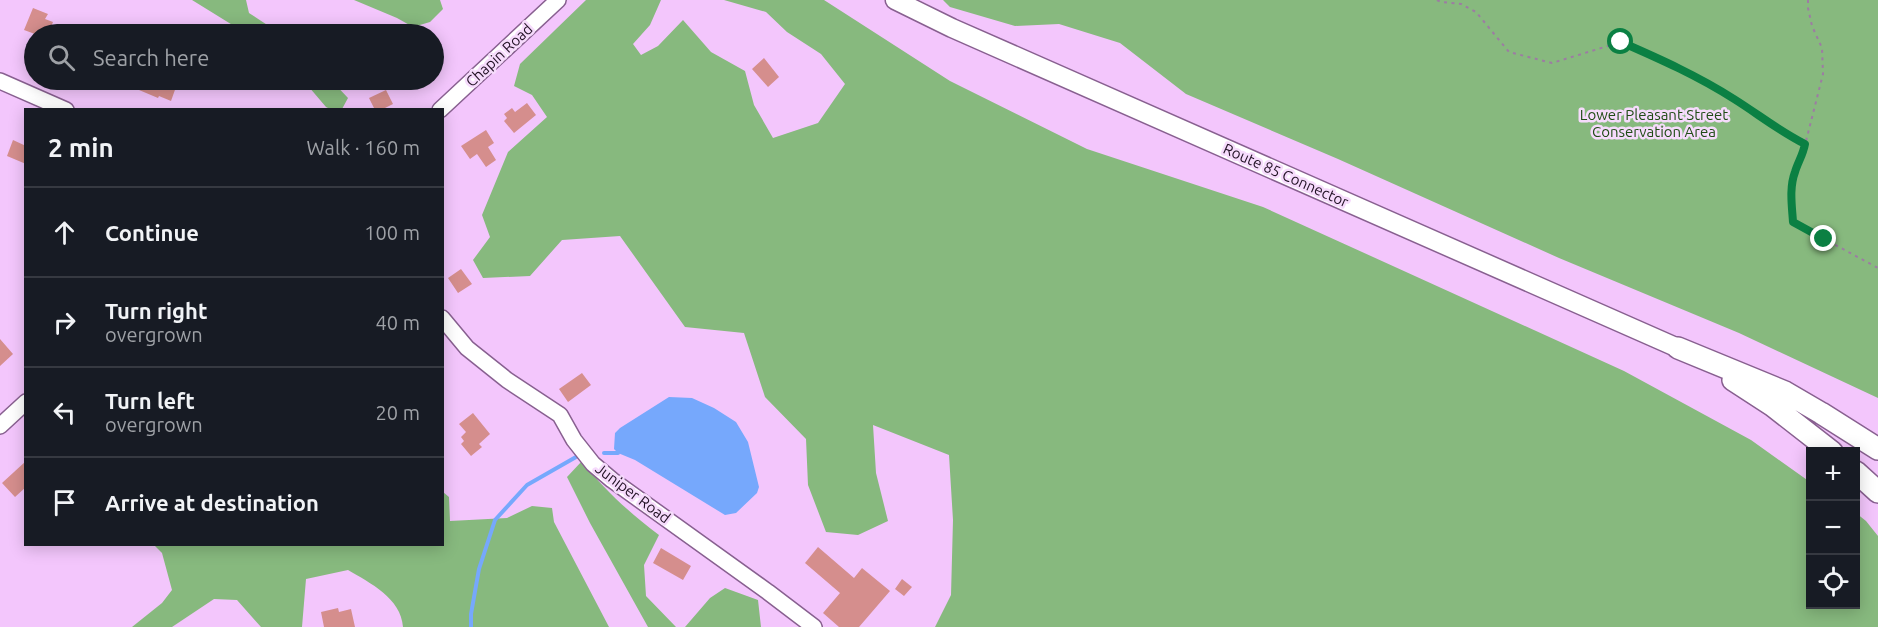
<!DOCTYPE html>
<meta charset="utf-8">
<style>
body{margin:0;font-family:Ubuntu,sans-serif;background:#20242c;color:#f1f3f6}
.controls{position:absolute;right:18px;bottom:18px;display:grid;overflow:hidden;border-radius:0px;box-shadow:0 3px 15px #0003}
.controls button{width:54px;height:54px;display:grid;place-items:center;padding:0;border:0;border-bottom:2px solid #363941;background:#171b24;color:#f1f3f6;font:30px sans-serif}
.stop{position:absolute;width:18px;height:18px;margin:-14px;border:4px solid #0b8043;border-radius:50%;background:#fff}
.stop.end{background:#0b8043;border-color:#fff;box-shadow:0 2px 6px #0008}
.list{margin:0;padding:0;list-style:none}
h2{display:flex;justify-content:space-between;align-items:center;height:78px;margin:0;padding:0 24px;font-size:26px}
h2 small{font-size:20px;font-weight:400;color:#9ea1a6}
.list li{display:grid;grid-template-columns:39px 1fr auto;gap:18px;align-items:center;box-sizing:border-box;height:90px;padding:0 24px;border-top:2px solid #363941}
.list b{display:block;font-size:22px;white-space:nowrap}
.list p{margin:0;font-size:20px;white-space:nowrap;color:#9ea1a6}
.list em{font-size:20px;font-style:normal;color:#9ea1a6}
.icon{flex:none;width:33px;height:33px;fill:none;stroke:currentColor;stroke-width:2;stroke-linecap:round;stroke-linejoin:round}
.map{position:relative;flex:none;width:1878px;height:627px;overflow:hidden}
.search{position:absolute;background:#171b24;box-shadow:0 3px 15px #0003;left:24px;top:24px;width:420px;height:66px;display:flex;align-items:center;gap:15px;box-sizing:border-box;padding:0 21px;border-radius:33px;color:#9ea1a6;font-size:22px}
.panel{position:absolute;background:#171b24;box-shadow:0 3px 15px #0003;left:24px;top:108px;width:420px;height:438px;border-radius:0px}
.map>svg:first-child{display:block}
.green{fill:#87b97e}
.water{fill:#76a8fc}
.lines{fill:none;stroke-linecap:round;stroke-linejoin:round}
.stream{stroke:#76a8fc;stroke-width:4}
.building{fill:#d58e8d}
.minor-casing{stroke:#886090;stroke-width:18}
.major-casing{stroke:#886090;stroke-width:21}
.highway-casing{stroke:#886090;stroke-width:24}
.path{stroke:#9d7ca3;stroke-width:2;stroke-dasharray:3 4.5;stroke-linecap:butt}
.minor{stroke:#fff;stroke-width:15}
.major{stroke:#fff;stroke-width:18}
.highway{stroke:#fff;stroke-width:21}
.route{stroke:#0b8043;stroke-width:8}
.labels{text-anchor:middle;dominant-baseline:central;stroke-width:5;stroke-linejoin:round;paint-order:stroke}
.street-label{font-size:15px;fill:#211124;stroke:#f6dbfc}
.park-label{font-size:15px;fill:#1f4c15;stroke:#f6dbfc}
</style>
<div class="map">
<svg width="1878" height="627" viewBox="0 0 1878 627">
<rect width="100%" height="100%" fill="#f3c6fc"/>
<!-- green -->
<path class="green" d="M192 0H246L249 13 281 34H247Z
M354 0H440L443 9 430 22 413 27 397 18Z
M586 0H661L650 25 633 44 641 55 658 46 683 20 711 52 745 71 754 105 773 138 818 123 845 84 821 54 787 32 766 12 724 0H824L950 81 1087 149 1263 207 1624 371 1751 440 1810 482V604H1856V513L1866 521 1878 536V627H935L951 595 953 520 949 455 873 425 876 473 888 521 858 535 826 532 808 485 806 439 765 397 744 333 685 327 620 236 562 240 530 276 483 278 473 260 490 237 482 215 508 152 547 117 532 95 514 86 520 64Z
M943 0H1878V398L1739 333 1559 258 1338 159 1186 94 1120 43 1059 24 1015 26 950 7Z
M303 80H331L348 98 342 109H330L326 107Z
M582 461C604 490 630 513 659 535L644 565 646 596 676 627H648L590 523 567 477Z
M443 492 449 497 450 521 507 518 532 506 552 508 554 522 609 627H403C401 598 370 583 348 570L306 579 302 627H261L237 600 214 599 172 627H132L162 603 172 590 162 553 154 545 442 544Z
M725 588 758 600 761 627H685L710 598Z"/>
<!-- water -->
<path class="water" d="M669 397 692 398 714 408 736 422 748 442 759 487 757 493 736 513 725 515 635 460 618 453 614 449 615 433 620 428Z"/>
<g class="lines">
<!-- stream -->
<path class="stream" d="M604 453H618
M471 627V614L479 569 495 520 527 485 576 457"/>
</g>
<!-- building -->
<path class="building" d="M33 8 48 14 45 19 53 22 48 34H35L24 30Z
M764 58 779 77 768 87 752 69Z
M144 80H159L176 87 171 101 159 96 158 98 139 90Z
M386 90 393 104 381 110H375L369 98Z
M527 103 536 115 514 133 504 121 507 118 504 114 512 108 515 112Z
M486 130 494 143 488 147 496 160 486 167 477 154 470 159 461 146Z
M13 140 26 146V164L7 156Z
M461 269 472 284 458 293 448 278Z
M0 339 13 354 0 366Z
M582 373 591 385 568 402 559 389Z
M473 413 490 434 479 444 482 447 471 456 461 444 464 441 461 437 466 432 459 424Z
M26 461V487L15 497 2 483Z
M818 547 854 578 862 568 890 591 859 627H839L823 613 840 593 805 563Z
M661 548 691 566 683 580 653 563Z
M902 579 912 587 904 596 895 589Z
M338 608 339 612 351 609 355 627H324L321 612Z"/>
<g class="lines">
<!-- minor casing -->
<g class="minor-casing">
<path id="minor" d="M0 81 66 110
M440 110 558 0
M442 318 467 348 507 380 560 415 574 440 593 464 612 480 768 592 814 627
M0 426 26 402"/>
</g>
<!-- major casing -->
<g class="major-casing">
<path id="major" d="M895 0 952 28 1678 348"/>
</g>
<!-- highway casing -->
<g class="highway-casing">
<path id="highway" d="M1678 348 1785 392 1821 413 1878 449
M1733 380 1773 406 1832 452
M1856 472 1878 492"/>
</g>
<!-- path -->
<path class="path" d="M1437 0 1441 2 1461 4 1476 12 1509 52 1552 63 1621 42C1659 59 1698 76 1734 99 1758 114 1779 131 1805 144
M1808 0V8L1812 26 1822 48 1823 74 1802 157 1794 173 1791 191 1793 222 1878 268"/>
<!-- minor -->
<use href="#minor" class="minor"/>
<!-- major -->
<use href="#major" class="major"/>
<!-- highway -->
<use href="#highway" class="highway"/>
</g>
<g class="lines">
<!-- route -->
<path class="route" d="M1621 42C1660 59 1698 76 1734 99 1758 114 1779 131 1805 144 1803 155 1798 162 1795 172 1789 188 1792 206 1793 222L1824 239"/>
</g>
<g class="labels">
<!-- street labels -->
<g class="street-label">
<text transform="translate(499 55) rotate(-43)">Chapin Road</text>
<text transform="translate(1286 175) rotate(24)">Route 85 Connector</text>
<text transform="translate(633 493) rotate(37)">Juniper Road</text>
</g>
<!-- park labels -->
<g class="park-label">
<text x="1654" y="114">Lower Pleasant Street<tspan x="1654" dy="17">Conservation Area</tspan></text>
</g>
</g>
</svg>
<div class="controls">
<button>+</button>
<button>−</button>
<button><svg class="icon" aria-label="locate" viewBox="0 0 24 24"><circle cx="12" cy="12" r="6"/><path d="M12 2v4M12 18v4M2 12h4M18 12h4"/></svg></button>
</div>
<div class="stop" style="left:1621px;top:42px"></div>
<div class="stop end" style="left:1824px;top:239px"></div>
<div class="search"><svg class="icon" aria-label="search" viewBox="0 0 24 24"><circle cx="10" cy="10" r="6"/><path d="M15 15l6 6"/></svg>Search here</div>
<section class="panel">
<h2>2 min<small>Walk · 160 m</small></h2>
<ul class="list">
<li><svg class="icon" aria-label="ahead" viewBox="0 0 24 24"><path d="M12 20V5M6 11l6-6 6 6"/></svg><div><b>Continue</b></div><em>100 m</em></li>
<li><svg class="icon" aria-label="right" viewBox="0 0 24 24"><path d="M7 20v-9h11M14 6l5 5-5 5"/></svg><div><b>Turn right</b><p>overgrown</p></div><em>40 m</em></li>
<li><svg class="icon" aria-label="left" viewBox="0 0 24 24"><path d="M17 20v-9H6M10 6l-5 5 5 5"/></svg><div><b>Turn left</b><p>overgrown</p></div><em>20 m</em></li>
<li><svg class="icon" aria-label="arrive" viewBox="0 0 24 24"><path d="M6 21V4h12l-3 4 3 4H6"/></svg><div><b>Arrive at destination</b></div></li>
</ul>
</section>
</div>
